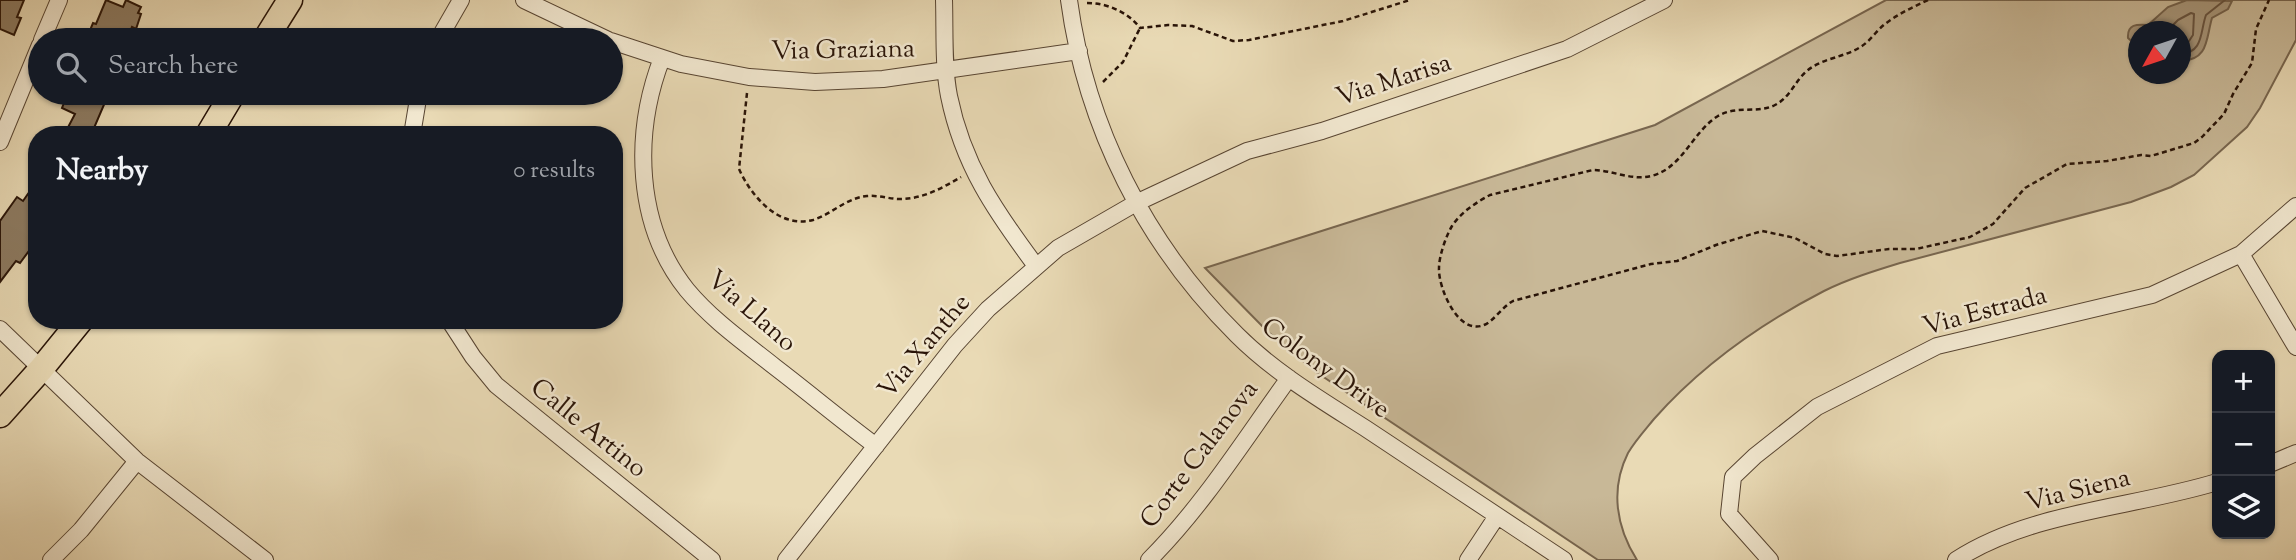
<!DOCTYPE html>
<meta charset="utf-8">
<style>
body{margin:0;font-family:"Sorts Mill Goudy",serif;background:#242831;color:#f1f3f6}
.controls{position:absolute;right:21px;bottom:21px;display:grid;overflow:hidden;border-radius:14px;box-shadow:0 2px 5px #0004}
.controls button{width:63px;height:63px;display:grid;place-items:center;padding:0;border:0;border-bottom:2px solid #363941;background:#171b24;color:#f1f3f6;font:35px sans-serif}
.compass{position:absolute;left:2128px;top:21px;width:63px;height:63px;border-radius:50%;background:#171b24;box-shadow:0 2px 5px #0004;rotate:230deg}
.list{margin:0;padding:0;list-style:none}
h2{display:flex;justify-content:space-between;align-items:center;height:91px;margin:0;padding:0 28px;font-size:30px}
h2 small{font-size:23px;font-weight:400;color:#9ea1a6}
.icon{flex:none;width:38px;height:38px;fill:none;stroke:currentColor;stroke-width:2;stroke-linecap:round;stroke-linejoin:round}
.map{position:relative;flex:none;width:2296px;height:560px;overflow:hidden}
.search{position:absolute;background:#171b24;box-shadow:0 2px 5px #0004;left:28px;top:28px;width:595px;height:77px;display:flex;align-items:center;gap:18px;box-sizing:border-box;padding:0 24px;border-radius:38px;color:#9ea1a6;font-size:26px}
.panel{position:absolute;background:#171b24;box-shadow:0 2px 5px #0004;left:28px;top:126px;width:595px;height:203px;border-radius:28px}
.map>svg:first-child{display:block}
.green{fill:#c8b897;stroke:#78664f;stroke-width:2;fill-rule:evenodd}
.water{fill:#a7967a;stroke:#74624c;stroke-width:2}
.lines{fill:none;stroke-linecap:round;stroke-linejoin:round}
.shore{stroke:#685440;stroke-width:2}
.building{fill:#8c7a61;stroke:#281307;stroke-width:2}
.minor-casing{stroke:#584532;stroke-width:18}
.primary-casing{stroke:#281307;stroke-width:27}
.path{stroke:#281307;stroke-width:2.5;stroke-dasharray:5 3.5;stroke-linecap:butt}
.minor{stroke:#f1e7cf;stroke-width:16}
.primary{stroke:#e9dab5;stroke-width:24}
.labels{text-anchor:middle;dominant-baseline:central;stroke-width:5;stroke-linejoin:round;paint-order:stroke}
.street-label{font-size:26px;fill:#281307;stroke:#f1e7cf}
</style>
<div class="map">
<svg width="2296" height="560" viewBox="0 0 2296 560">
<rect width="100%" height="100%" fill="#e9dab5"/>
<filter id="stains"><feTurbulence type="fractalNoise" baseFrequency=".00286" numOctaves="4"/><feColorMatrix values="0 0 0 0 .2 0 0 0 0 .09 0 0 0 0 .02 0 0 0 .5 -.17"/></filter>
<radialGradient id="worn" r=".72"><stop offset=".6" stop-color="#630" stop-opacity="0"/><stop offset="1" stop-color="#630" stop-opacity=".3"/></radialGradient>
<!-- green -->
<path class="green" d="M1886 0H2296V40L2260 108 2247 127 2194 175 2171 187 2131 202 1900 263C1874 271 1848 279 1824 291 1762 323 1701 366 1654 419 1645 430 1635 441 1628 453 1610 489 1616 527 1637 560H1598L1316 372 1268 332 1205 268 1655 125ZM2138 32H2180V74H2138Z"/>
<!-- water -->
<path class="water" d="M2187 0 2232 1 2228 9 2212 18C2206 38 2209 60 2181 61L2180 32H2138V47L2128 38C2127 24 2137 24 2148 25L2168 7Z"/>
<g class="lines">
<!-- shore -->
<path class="shore" d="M2166 32 2178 20 2191 13 2194 14 2193 35 2187 44 2180 45
M2180 54C2204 53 2200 31 2206 15L2225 0"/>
</g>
<!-- building -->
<path class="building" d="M0 0H24L17 17 21 18 14 35 0 29Z
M106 0 123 7 126 0 141 7 138 13 141 14 136 29 132 27 127 40H86L93 23 96 24Z
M68 93H109L91 135H64L75 114 62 108Z
M37 181V240L20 263 16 261 0 282V221L17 197 23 201Z"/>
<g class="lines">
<!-- minor casing -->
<g class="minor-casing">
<path id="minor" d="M524 0 608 40
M944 0C945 32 943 65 949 96 963 165 995 211 1036 266
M1069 0C1086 127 1146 245 1237 335 1274 372 1321 400 1365 428 1431 472 1498 516 1564 560
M42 40 59 0
M438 40 461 0
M611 41 681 64 749 77 815 82 883 79 1079 51
M662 58C633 133 635 225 687 290 712 320 745 343 775 367 809 393 841 420 876 446
M412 135 419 93
M0 142 40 45
M2241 254 2296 347
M449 320 473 357 496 385 712 560
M0 329 137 461 265 560
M2270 464 2296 453
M51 560 81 530 137 461
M786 560 955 345 988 309 1058 248 1136 203 1247 151 1322 131 1567 49 1664 0
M1149 560C1203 506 1244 440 1289 378
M1468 560 1497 516
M1770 560 1729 514 1733 477 1755 456 1817 407 1937 346 2152 295 2241 254 2296 206
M1956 560C2031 511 2133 508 2217 482"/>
</g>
<!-- primary casing -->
<g class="primary-casing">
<path id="primary" d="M265 40 290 0
M208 135 233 93
M0 415 42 368 81 320"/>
</g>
<!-- path -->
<path class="path" d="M1928 0C1913 7 1898 14 1885 24 1877 30 1871 40 1862 46 1846 57 1823 58 1808 70 1795 80 1791 97 1775 105 1758 114 1736 105 1718 116 1693 131 1682 169 1651 176 1632 181 1612 170 1593 170L1490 195C1477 202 1461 212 1452 226 1446 236 1439 256 1439 268 1438 287 1458 336 1484 325 1494 321 1502 307 1513 301L1651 264 1677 261 1716 245 1762 231 1795 238 1825 254 1837 256 1889 249H1916L1970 237 1993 224 2025 188 2067 164 2107 161 2141 155 2151 156 2194 143 2202 137 2224 114 2233 94 2252 63 2256 29 2269 0
M1087 3C1107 3 1128 12 1140 28L1168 25 1192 26 1233 41 1249 40 1343 21 1410 0
M1103 82 1123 62 1140 28
M747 93 739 169C751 196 779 229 813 220 832 214 846 198 867 196 879 195 889 199 900 199 923 199 942 188 961 177"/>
<!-- minor -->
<use href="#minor" class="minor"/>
<!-- primary -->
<use href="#primary" class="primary"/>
</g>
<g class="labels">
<!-- street labels -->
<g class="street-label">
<text transform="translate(843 51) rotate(-1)">Via Graziana</text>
<text transform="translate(1394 81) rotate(-18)">Via Marisa</text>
<text transform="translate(751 312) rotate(41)">Via Llano</text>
<text transform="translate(1985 312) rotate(-15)">Via Estrada</text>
<text transform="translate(925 347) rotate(-50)">Via Xanthe</text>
<text transform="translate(1325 369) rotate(36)">Colony Drive</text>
<text transform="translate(588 429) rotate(39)">Calle Artino</text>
<text transform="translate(1200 455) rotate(-53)">Corte Calanova</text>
<text transform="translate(2078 491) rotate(-14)">Via Siena</text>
</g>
</g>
<rect width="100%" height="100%" filter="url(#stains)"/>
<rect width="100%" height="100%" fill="url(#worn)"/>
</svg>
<div class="controls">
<button>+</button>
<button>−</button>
<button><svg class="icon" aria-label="layers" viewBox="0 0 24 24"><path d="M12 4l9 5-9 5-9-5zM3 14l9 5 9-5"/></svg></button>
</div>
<svg class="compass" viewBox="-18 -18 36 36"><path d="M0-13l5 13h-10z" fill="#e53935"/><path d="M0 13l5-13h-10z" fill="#9ea1a6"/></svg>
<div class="search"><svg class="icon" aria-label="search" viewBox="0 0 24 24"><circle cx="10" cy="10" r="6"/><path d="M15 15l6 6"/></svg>Search here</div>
<section class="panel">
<h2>Nearby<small>0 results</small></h2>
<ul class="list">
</ul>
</section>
</div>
